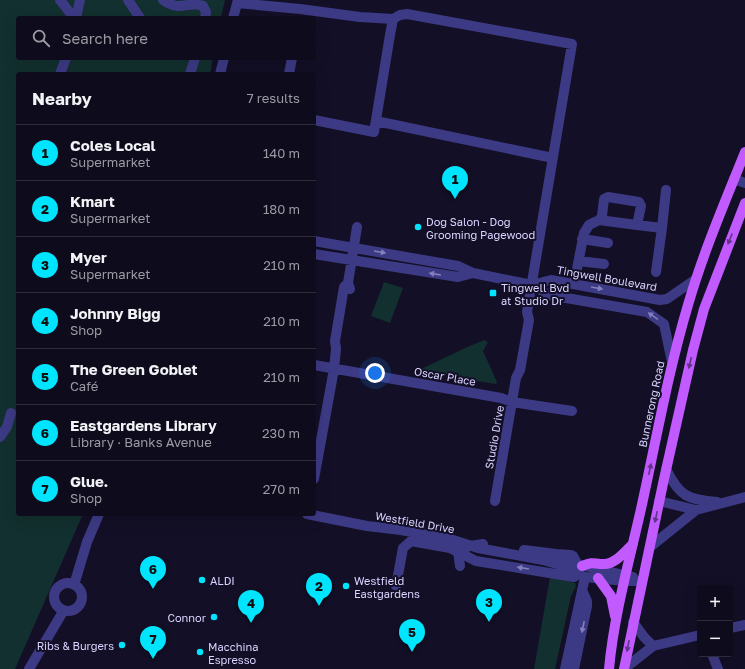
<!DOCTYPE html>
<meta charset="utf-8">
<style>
body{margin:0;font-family:"Golos Text",sans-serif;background:#171425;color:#f1f3f6}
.controls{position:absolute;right:12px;bottom:12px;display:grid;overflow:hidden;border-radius:4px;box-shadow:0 4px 16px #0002}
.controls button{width:36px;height:36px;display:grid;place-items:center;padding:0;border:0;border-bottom:1px solid #2e2b3b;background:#0e0b1c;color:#f1f3f6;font:20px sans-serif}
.you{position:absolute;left:375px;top:373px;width:14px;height:14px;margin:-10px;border:3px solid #fff;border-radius:50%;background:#1a73e8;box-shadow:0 0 0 6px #1a73e833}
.badge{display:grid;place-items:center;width:26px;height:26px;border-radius:50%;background:#00e5ff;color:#111;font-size:13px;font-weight:700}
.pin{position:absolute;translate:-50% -33px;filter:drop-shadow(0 1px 2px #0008)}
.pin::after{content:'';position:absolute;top:21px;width:14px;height:12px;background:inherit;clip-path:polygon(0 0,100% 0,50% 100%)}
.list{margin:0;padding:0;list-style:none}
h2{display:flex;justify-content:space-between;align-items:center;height:52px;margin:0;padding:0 16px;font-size:17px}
h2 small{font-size:13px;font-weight:400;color:#9b9ba3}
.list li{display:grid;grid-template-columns:26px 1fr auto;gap:12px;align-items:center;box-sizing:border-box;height:56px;padding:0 16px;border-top:1px solid #2e2b3b}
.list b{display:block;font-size:15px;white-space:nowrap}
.list p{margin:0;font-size:13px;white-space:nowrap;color:#9b9ba3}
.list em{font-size:13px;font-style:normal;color:#9b9ba3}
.icon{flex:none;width:22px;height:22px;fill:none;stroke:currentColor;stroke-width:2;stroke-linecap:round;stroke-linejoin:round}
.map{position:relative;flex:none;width:745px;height:669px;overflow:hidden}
.search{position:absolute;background:#0e0b1c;box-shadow:0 4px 16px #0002;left:16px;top:16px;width:300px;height:44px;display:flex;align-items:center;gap:10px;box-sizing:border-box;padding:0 14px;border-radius:4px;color:#9b9ba3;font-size:15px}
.panel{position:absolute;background:#0e0b1c;box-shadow:0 4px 16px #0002;left:16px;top:72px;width:300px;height:444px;border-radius:4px}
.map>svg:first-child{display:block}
.green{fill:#12302f}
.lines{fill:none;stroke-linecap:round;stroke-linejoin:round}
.minor{stroke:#3d3a85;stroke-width:10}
.major{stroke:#c25bff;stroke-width:10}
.minor-bridge{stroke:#3d3a85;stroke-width:10}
.oneway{fill:#623188}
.oneway2{fill:#837fbc}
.poi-dot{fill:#00e5ff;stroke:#130f26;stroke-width:1.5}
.labels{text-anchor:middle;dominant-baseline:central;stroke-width:4;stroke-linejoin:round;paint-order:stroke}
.poi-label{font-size:11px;fill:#d9d4ff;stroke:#130f26;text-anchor:start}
.street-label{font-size:11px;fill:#d9d4ff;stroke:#130f26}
</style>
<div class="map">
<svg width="745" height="669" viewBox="0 0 745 669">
<rect width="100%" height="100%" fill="#130f26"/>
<!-- green -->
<path class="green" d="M0 0H225L221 18H18V58H213L210 74H18V514H83L15 669H0Z
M384 282 403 288 390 323 371 316Z
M484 340 488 342 483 351 497 382 496 384 418 372 419 370 463 349Z
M550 577 569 581 575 583 576 586 571 596 555 669H534Z"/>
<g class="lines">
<!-- minor -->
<path class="minor" d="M60 0 74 18
M128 0 140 18
M163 0C181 13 188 0 203 6L206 12 205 18
M237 3 300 9 360 17 393 19
M76 18 80 0
M233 18 238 0
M60 74 66 58
M190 74 195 58
M220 74 224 58
M289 74 292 58
M314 120 374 132 390 35 393 19 400 15 407 14 572 44 527 312 529 320 520 370 516 378 495 501
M376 121 553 158
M734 179 745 183
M599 220 637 225
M662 228 666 190
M582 239 608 243
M314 241 458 266 473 273 532 285 549 295 647 312 664 324 672 362
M314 254 458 277 473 273
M579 261 604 264
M574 284 584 233 589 225 599 220 602 216 604 199 608 197 639 202 641 206 637 225 662 228 656 272
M532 285 551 280 660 300 667 299 696 279
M350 289 348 283 357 227
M314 365 501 398 512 402 572 411
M0 437 7 427 11 413
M666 469C679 496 688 500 717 502
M314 479 334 369 336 349 335 341 344 287 348 283
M659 501 696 510 745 497
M307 514 367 526 401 530 450 539 478 548 543 560 564 566 570 569 578 574 585 577 625 581H642
M650 547 696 510
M524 550 556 554 571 555 573 556 578 565
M563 561 633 577
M54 597a14 14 0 1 1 28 0a14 14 0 1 1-28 0Z
M74 585 87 542 99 514
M396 586 403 548 411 541 450 548 476 561 574 577 578 574
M730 628 745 625
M653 646 700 635
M712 654 718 669
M29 669 64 610
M565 669 585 577
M574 669 587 606V601L582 590
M624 669 653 646 644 637 633 622"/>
<!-- major -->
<path class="major" d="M582 566C595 561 593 564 604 564 616 564 625 551 633 544
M598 578 611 596 615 616
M609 669C614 615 629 562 641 509 656 441 668 372 688 305 703 253 725 202 745 152
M624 669 664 479 693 350 704 309 745 203"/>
<!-- minor-bridge -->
<path class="minor-bridge" d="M460 566 458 551 470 546 483 544"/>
</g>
<!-- one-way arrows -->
<defs><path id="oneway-solid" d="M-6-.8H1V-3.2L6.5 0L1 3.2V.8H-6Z"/></defs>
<g class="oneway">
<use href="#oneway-solid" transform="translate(730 239) rotate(112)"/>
<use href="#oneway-solid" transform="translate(690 363) rotate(103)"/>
<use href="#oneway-solid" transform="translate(650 469) rotate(-78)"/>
<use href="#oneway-solid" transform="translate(656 517) rotate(102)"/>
<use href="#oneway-solid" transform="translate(628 646) rotate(101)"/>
</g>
<g class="oneway2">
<use href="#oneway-solid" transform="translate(380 252) rotate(10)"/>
<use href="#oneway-solid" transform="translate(435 274) rotate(-171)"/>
<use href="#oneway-solid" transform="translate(597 288) rotate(10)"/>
<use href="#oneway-solid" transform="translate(653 316) rotate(-146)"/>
<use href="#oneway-solid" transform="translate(523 568) rotate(-171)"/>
<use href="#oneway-solid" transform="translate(583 627) rotate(102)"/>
</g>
<!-- markers -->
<g class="poi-dot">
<circle cx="418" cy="227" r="4"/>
<rect x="489" y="289" width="8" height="8" rx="2"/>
<circle cx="202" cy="580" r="4"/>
<circle cx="346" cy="586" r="4"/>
<circle cx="214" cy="617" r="4"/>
<circle cx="122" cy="645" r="4"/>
<circle cx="200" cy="652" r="4"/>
</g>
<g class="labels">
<!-- poi labels -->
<g class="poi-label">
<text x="426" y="221">Dog Salon - Dog<tspan x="426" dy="13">Grooming Pagewood</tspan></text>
<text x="501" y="287">Tingwell Bvd<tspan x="501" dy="13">at Studio Dr</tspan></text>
<text x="210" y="580">ALDI</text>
<text x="354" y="580">Westfield<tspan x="354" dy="13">Eastgardens</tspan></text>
<text x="206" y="617" text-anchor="end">Connor</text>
<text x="114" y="645" text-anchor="end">Ribs &amp; Burgers</text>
<text x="208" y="646">Macchina<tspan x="208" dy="13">Espresso</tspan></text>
</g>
<!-- street labels -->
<g class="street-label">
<text transform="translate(607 278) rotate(10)">Tingwell Boulevard</text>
<text transform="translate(445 376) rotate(10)">Oscar Place</text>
<text transform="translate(651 404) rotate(-78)">Bunnerong Road</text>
<text transform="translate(494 437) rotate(-80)">Studio Drive</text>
<text transform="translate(415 522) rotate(10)">Westfield Drive</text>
</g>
</g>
</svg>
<div class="controls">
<button>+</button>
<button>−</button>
</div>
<div class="you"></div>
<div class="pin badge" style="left:455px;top:199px">1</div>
<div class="pin badge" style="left:319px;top:606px">2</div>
<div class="pin badge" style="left:489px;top:622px">3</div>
<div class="pin badge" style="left:251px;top:623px">4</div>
<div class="pin badge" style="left:412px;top:652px">5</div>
<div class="pin badge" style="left:153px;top:589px">6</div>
<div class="pin badge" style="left:153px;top:659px">7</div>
<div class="search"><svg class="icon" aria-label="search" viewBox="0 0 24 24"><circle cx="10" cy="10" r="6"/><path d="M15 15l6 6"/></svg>Search here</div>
<section class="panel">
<h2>Nearby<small>7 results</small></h2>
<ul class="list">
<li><span class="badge">1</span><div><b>Coles Local</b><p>Supermarket</p></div><em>140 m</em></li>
<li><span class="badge">2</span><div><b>Kmart</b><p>Supermarket</p></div><em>180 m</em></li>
<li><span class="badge">3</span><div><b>Myer</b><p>Supermarket</p></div><em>210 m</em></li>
<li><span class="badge">4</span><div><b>Johnny Bigg</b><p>Shop</p></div><em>210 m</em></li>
<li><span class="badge">5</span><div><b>The Green Goblet</b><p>Café</p></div><em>210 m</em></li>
<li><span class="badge">6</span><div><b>Eastgardens Library</b><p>Library · Banks Avenue</p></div><em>230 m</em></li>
<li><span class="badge">7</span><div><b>Glue.</b><p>Shop</p></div><em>270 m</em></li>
</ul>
</section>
</div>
